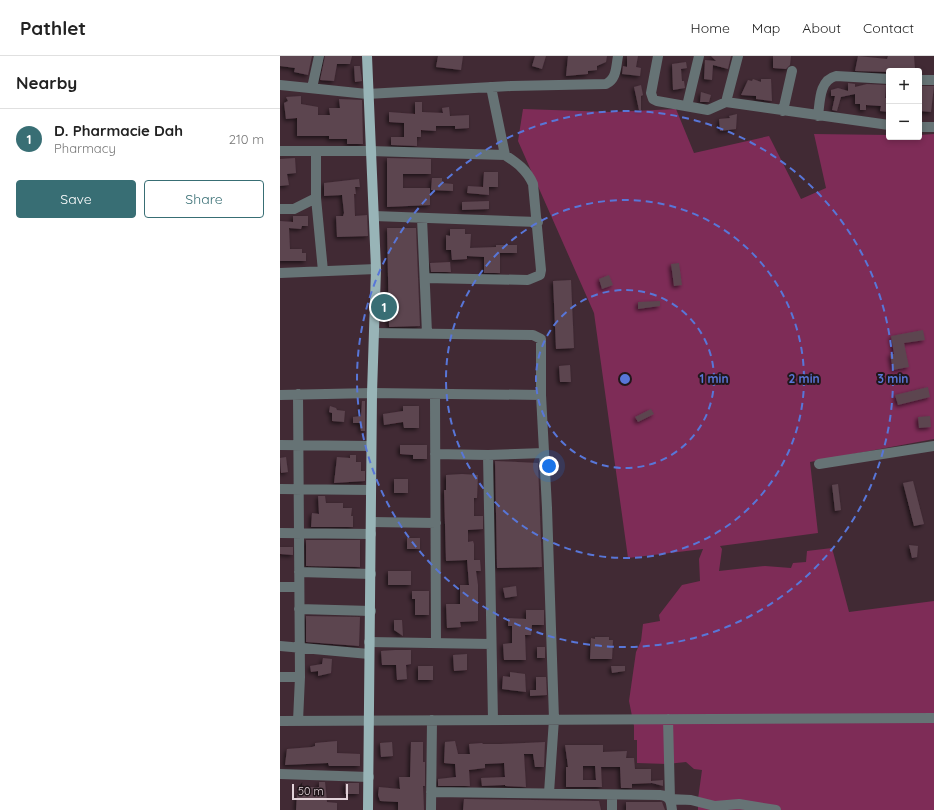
<!DOCTYPE html>
<meta charset="utf-8">
<style>
body{margin:0;font-family:Quicksand,sans-serif;background:#f6f6f6;color:#222}
.controls{position:absolute;right:12px;top:12px;display:grid;overflow:hidden;border-radius:4px;box-shadow:0 2px 6px #0003}
.controls button{width:36px;height:36px;display:grid;place-items:center;padding:0;border:0;border-bottom:1px solid #e0e0e0;background:#fff;color:#222;font:20px sans-serif}
.scale{position:absolute;left:12px;bottom:10px;width:56px;box-sizing:border-box;padding-left:4px;border:2px solid #e2d3d9;border-top:0;font-size:11px;line-height:14px;white-space:nowrap;color:#e2d3d9;-webkit-text-stroke:3px #21171b;paint-order:stroke}
.you{position:absolute;left:269px;top:410px;width:14px;height:14px;margin:-10px;border:3px solid #fff;border-radius:50%;background:#1a73e8;box-shadow:0 0 0 6px #1a73e833}
.badge{display:grid;place-items:center;width:26px;height:26px;border-radius:50%;background:#386e74;color:#fff;font-size:13px;font-weight:700}
.pin{position:absolute;translate:-50% -50%;border:2px solid #fff;box-shadow:0 1px 4px #0006}
.list{margin:0;padding:0;list-style:none}
h2{display:flex;justify-content:space-between;align-items:center;height:52px;margin:0;padding:0 16px;font-size:17px}
h2 small{font-size:13px;font-weight:400;color:#767676}
.list li{display:grid;grid-template-columns:26px 1fr auto;gap:12px;align-items:center;box-sizing:border-box;height:60px;padding:0 16px;border-top:1px solid #e0e0e0}
.list b{display:block;font-size:15px;white-space:nowrap}
.list p{margin:0;font-size:13px;white-space:nowrap;color:#767676}
.list em{font-size:13px;font-style:normal;color:#767676}
.actions{display:flex;gap:8px;padding:12px 16px}
.actions a{flex:1;padding:9px 0;border:1px solid #386e74;border-radius:4px;text-align:center;font-size:14px;color:#386e74}
.actions .main{background:#386e74;color:#fff}
.map{position:relative;flex:none;width:654px;height:754px;overflow:hidden}
header{display:flex;align-items:center;gap:24px;box-sizing:border-box;height:56px;padding:0 20px;background:#fff;border-bottom:1px solid #e0e0e0}
header strong{font-size:19px}
nav{display:flex;gap:22px;margin-inline-start:auto;font-size:14px}
main{display:flex}
aside{flex:1;background:#fff}
.map>svg:first-child{display:block}
.green{fill:#7e2c57}
.building{fill:#5c444f;fill-rule:evenodd;filter:url(#shadow)}
.lines{fill:none;stroke-linecap:round;stroke-linejoin:round}
.minor{stroke:#667375;stroke-width:10}
.major{stroke:#98b4b7;stroke-width:10}
.ring{fill:none;stroke:#5876d8;stroke-width:2;stroke-dasharray:7 5}
.centre{fill:#5876d8;stroke:#21171b;stroke-width:2}
.ring-label{font-size:12px;text-anchor:middle;font-weight:bold;fill:#5876d8;stroke:#21171b;stroke-width:4;stroke-linejoin:round;paint-order:stroke}
</style>
<header>
<strong>Pathlet</strong>
<nav><a>Home</a><a>Map</a><a>About</a><a>Contact</a></nav>
</header>
<main>
<aside>
<h2>Nearby<small></small></h2>
<ul class="list">
<li><span class="badge">1</span><div><b>D. Pharmacie Dah</b><p>Pharmacy</p></div><em>210 m</em></li>
</ul>
<div class="actions"><a class="main">Save</a><a>Share</a></div>
</aside>
<div class="map">
<svg width="654" height="754" viewBox="0 0 654 754">
<defs>
<filter id="shadow"><feDropShadow dx="-2" dy="2" stdDeviation="2" flood-color="#0009"/></filter>
</defs>
<rect width="100%" height="100%" fill="#412a34"/>
<!-- green -->
<path class="green" d="M243 53 331 56 396 53 414 97 489 80 521 143 546 132 534 78 609 79V81H639V79L654 78V383L530 406 538 477 440 490 442 493 439 515 485 510 511 512 513 507 526 506 527 495 552 492 569 556 654 545V754H418V743L422 714 414 713 406 706 387 708 357 707V684H354V670L349 645 356 596 361 585 363 568 380 565 379 559 402 529 420 525 419 503 423 493 348 502 314 257 238 85Z"/>
<!-- building -->
<path class="building" d="M0 0H32L28 19 14 16 15 12 0 10Z
M45 0H72L70 8H57L54 25 40 24Z
M158 0H183L181 14 156 11Z
M255 0H266L262 13 252 10Z
M288 0H327L326 6 317 10V14L308 15V18L286 20Z
M347 0H358L356 11 361 12 360 20 342 18 343 10 347 11Z
M431 0H451L448 13 433 9 432 24 424 23 425 4 436 5Z
M493 0H511L510 9 506 13 493 12Z
M578 0 607 3 608 0H634L635 13 609 15V16L575 15Z
M406 6 407 12 401 13 402 25H404L405 32 393 34 392 8Z
M74 10H80L82 25 75 26Z
M473 23 481 26V23H491L492 45 476 43V40L461 39 468 24 472 25Z
M568 27 575 28V31L587 28 606 29 605 42H609V56L600 55 601 50 586 49V54H580V48H575V38L561 41 557 55 552 54 555 40H551V34L558 32 568 35Z
M361 29 363 39 361 40V54H359L354 31Z
M639 30H654L651 56 640 55 641 34 639 33Z
M421 36 431 39 429 46H420Z
M21 40V48L38 51V59H50L49 52H60L59 43 82 44 83 88H67V83H49V80H17V62L6 63 4 47 8 45 6 41Z
M135 46H142V56L163 57 162 52 169 51 170 60 189 59V72L175 73V70H156V75L141 74V81H137V90L111 89V81H124V67L109 66V56L135 58Z
M457 58 456 73 440 75 439 63 450 62 449 60Z
M15 102 16 117 7 118 9 129 0 130V103Z
M107 102 151 103V118H123V132H150V149L107 151Z
M204 116H218V131H209V139L187 137 188 130 203 131Z
M152 122H162V127L173 128V135L151 134Z
M79 123 80 131H75L76 138H74L75 160 87 159 88 180 57 181 56 160H63L64 157 62 139 44 140V127Z
M209 145V153L182 154V146Z
M13 160H28V170H22L21 173 9 172 10 193H22V197H26V205H0V165L13 166Z
M107 172H136L140 270 109 271Z
M170 173H185V178H191L190 192 216 191V189H237V197H220V217H204V201L187 200V203L172 204 171 194H166V179L170 180Z
M170 206 171 216H151L150 207Z
M399 207 402 229 394 230 391 208Z
M329 219 333 229 322 233 319 223Z
M291 224 294 292 276 293 273 225Z
M380 245V250L358 253V246Z
M643 274 645 284 624 287 629 311 613 314 610 298H614L611 280Z
M290 309 291 326H280L279 310Z
M648 331 650 341 618 349 615 339Z
M82 345H85V375H81L80 367H73V361L81 360Z
M50 350 56 352 57 354 65 355 64 366 52 365V357L49 356Z
M123 350H139V372H124L123 366 104 369 103 358 123 355Z
M371 353 374 358 358 366 355 361Z
M650 360 651 371 639 372 638 361Z
M120 389H147V403H133V399L120 398Z
M70 399H76V406H81V415H85V425L54 427 57 401 70 402Z
M6 401 8 416 1 417 0 402Z
M215 405 258 407 262 511 217 512Z
M182 418 198 419 197 442H194V460H203V473L188 474V486L193 485 194 488V504H200L201 515H196L198 529V565L180 566 181 571 167 572 166 548H180V529H189L187 504 166 505 164 434H166V419Z
M114 423H128V437H114Z
M633 425 644 468 634 470 623 427Z
M558 428 561 454 555 455 552 429Z
M38 440H45L46 447H63V452H72L71 460H73V471H31L32 457 39 458Z
M127 482H140V493H127Z
M26 484H80V511L26 510Z
M629 489 638 490 637 501 632 502Z
M0 491H13V499L0 498Z
M108 515H131V529H108Z
M236 530 237 540 225 542 223 532Z
M132 535H149V559H135V543H132Z
M246 554H264V569H252L251 579H245L246 604H224L223 588 232 587V570H228V562L246 563Z
M26 560 80 561 79 590 26 586Z
M114 564H122L123 580 114 574Z
M315 581H329V584H333L332 603H310L311 582 315 583Z
M257 591H265V602H257Z
M115 594H131V608L126 609 127 623 117 624 116 609H102L101 595Z
M187 598V614L174 615 173 599Z
M43 602 52 603 51 617 38 620V615L31 616 30 610 42 608Z
M138 610H153V624H138Z
M331 610H345V615L332 617Z
M230 616 245 618 246 636 222 633 223 620 230 621Z
M256 621H266L267 639 250 640V634H256Z
M57 685V697L80 698V710H49L48 707 5 709 7 693 32 691 35 690V687Z
M175 685 178 698H190L189 688 202 687 203 688H221L265 686 264 711H255L253 698H244L246 731 225 730V729L202 730 201 722 225 721 224 707 205 708V712L189 714 190 730H158V723L176 721 175 708 164 707 165 686Z
M112 686 113 700 101 701 100 687Z
M131 686H143V706H145V730H143L144 754H118V746L100 745 98 739 99 731 120 733 119 721H130Z
M285 689H323V696L347 695 346 702H354L355 713H371V725L383 724V730L372 727 352 728V732H341L340 711H321L322 731H286V711H288ZM303 710H315L316 724H303Z
M39 726H45L47 746 57 747V754H16L17 738 29 739V731H39Z
M65 727H79V738H65Z
M184 743 315 745H319L321 754H183Z
M346 746H382L385 754H346Z"/>
<g class="lines">
<!-- minor -->
<path class="minor" d="M378 0 371 37 373 43 377 45 428 54 446 46 609 69
M639 24H654
M0 29 87 38 231 30 326 28C337 23 336 10 338 0
M32 32 39 0
M446 46 458 0
M407 50 419 0
M503 55 512 15
M538 60C540 46 539 24 556 20L609 23
M639 71H654
M0 95H90L225 99
M36 142 43 215
M0 153H14L36 142V96
M94 160 258 166
M142 162 147 277
M0 217 96 213
M145 222 248 224 260 219 261 214 253 128C247 114 237 107 225 99L211 31
M94 277 253 279 261 283V339L267 452 274 663 269 737
M0 339 92 337 261 339
M155 339 156 587
M0 389 91 390
M155 398 208 399 264 397
M208 399 213 664
M539 408 654 390
M0 433 91 434
M91 466 156 467
M0 477 91 478
M19 516 91 518
M0 531H19
M19 553 91 555
M89 586 211 588
M0 590 89 598
M0 621H20
M388 663 390 743 411 744 435 750 459 748 496 754
M0 665 654 662
M18 665 20 621 18 338
M0 718 89 721
M151 736 380 739C390 740 391 745 392 754
M332 739V754
M151 754 152 664"/>
<!-- major -->
<path class="major" d="M87 0 96 213 92 337 88 754"/>
</g>
<!-- distance rings -->
<g class="ring">
<circle cx="345" cy="323" r="89"/>
<circle cx="345" cy="323" r="179"/>
<circle cx="345" cy="323" r="268"/>
</g>
<circle cx="345" cy="323" r="6" class="centre"/>
<g class="ring-label">
<text x="434" y="327">1 min</text>
<text x="524" y="327">2 min</text>
<text x="613" y="327">3 min</text>
</g>
</svg>
<div class="controls">
<button>+</button>
<button>−</button>
</div>
<div class="scale">50 m</div>
<div class="you"></div>
<div class="pin badge" style="left:104px;top:251px">1</div>
</div>
</main>
